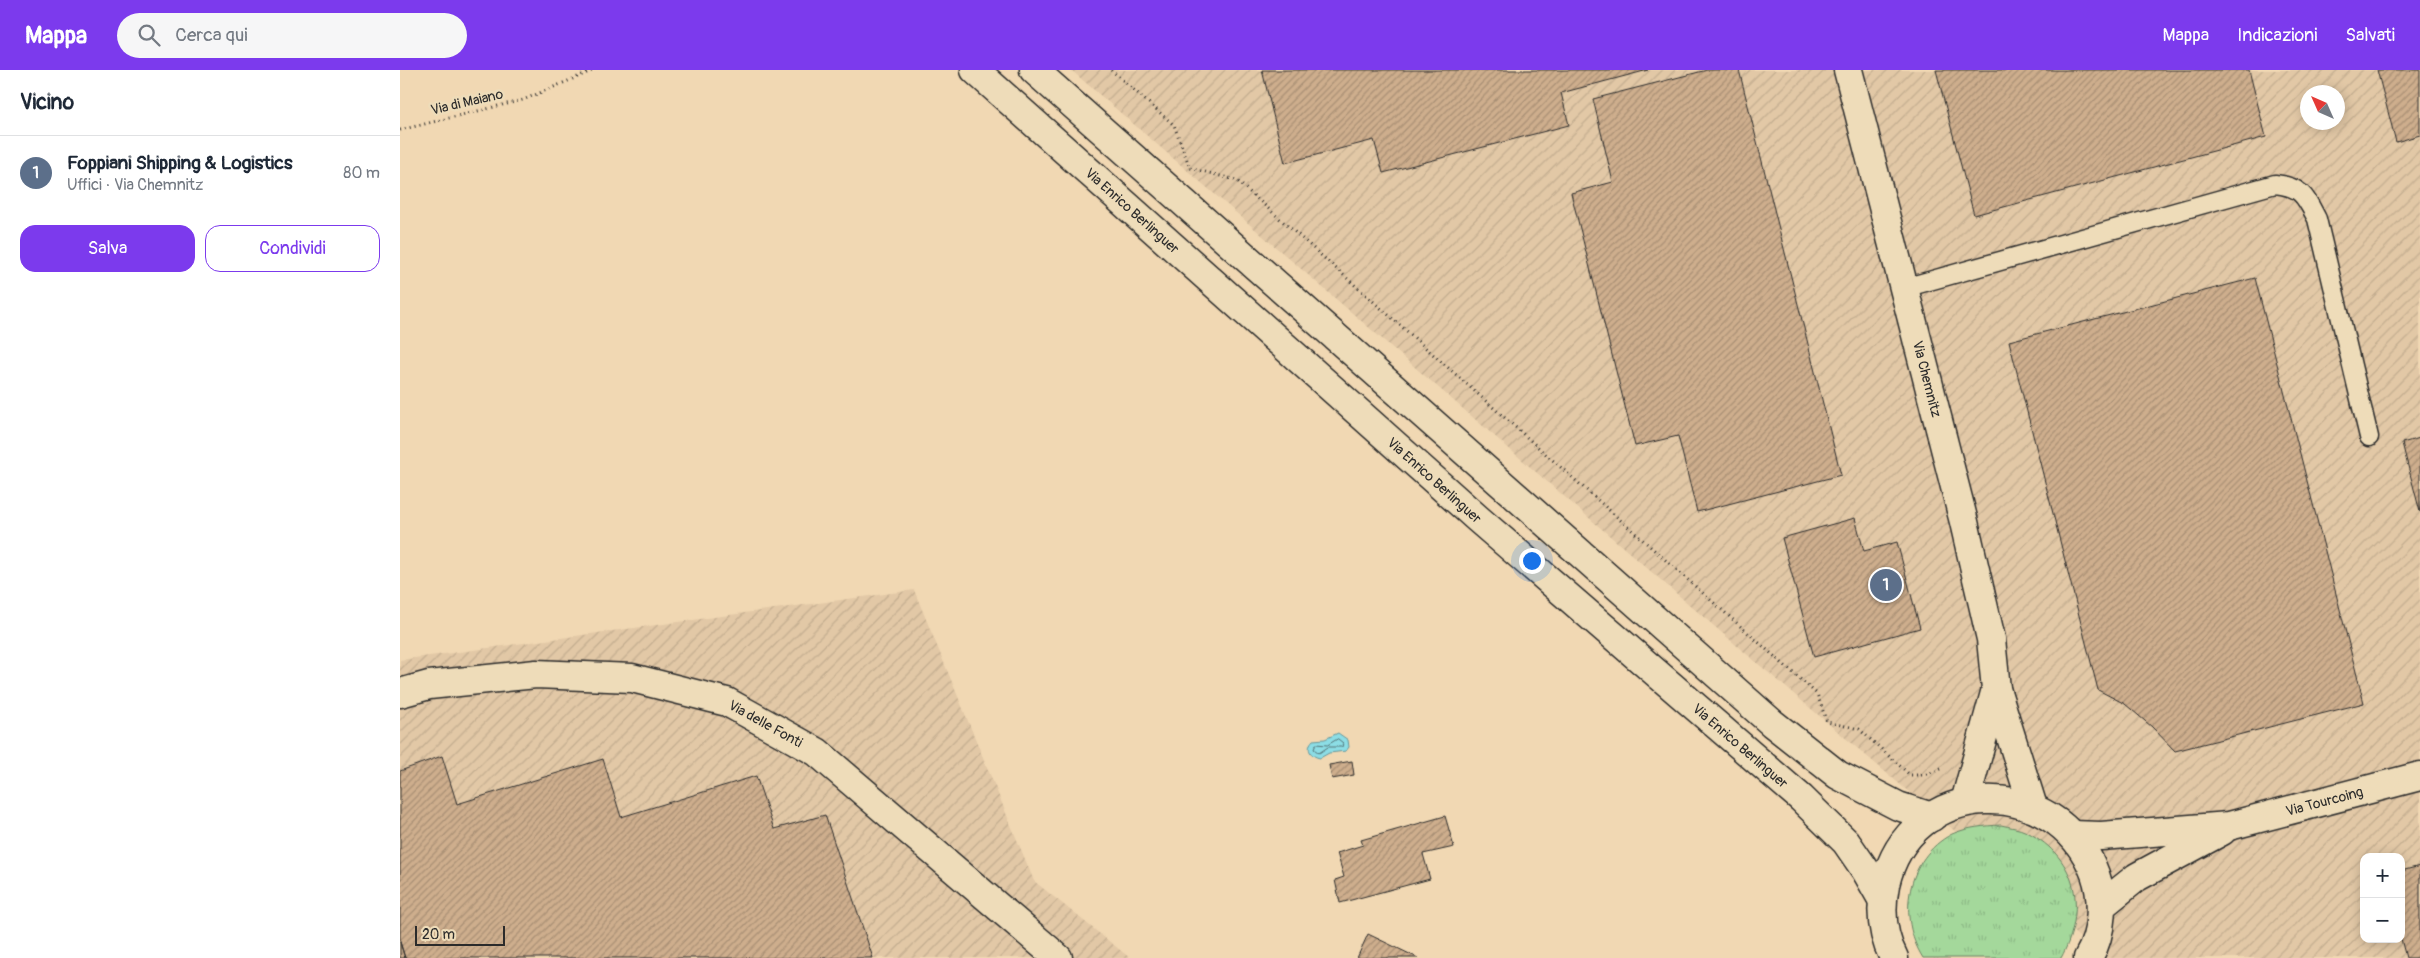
<!DOCTYPE html>
<html lang="it">
<meta charset="utf-8">
<style>
body{margin:0;font-family:Pangolin,sans-serif;background:#f6f6f7;color:#1f2937}
.controls{position:absolute;right:15px;bottom:15px;display:grid;overflow:hidden;border-radius:10px;box-shadow:0 2px 12px #0003}
.controls button{width:45px;height:45px;display:grid;place-items:center;padding:0;border:0;border-bottom:1px solid #e0e1e3;background:#fff;color:#1f2937;font:25px sans-serif}
.compass{position:absolute;left:1900px;top:15px;width:45px;height:45px;border-radius:50%;background:#fff;box-shadow:0 2px 12px #0003;rotate:315deg}
.scale{position:absolute;left:15px;bottom:12px;width:90px;box-sizing:border-box;padding-left:5px;border:2px solid #2b2b2b;border-top:0;font-size:14px;line-height:18px;white-space:nowrap;color:#2b2b2b;-webkit-text-stroke:4px #eedcb9;paint-order:stroke}
.you{position:absolute;left:1131px;top:490px;width:18px;height:18px;margin:-12px;border:4px solid #fff;border-radius:50%;background:#1a73e8;box-shadow:0 0 0 8px #1a73e833}
.badge{display:grid;place-items:center;width:32px;height:32px;border-radius:50%;background:#7c3aed;color:#fff;font-size:16px;font-weight:700}
.pin{position:absolute;translate:-50% -50%;border:2px solid #fff;box-shadow:0 1px 5px #0006}
.list{margin:0;padding:0;list-style:none}
h2{display:flex;justify-content:space-between;align-items:center;height:65px;margin:0;padding:0 20px;font-size:21px}
h2 small{font-size:16px;font-weight:400;color:#747a83}
.list li{display:grid;grid-template-columns:32px 1fr auto;gap:15px;align-items:center;box-sizing:border-box;height:75px;padding:0 20px;border-top:1px solid #e0e1e3}
.list b{display:block;font-size:19px;white-space:nowrap}
.list p{margin:0;font-size:16px;white-space:nowrap;color:#747a83}
.list em{font-size:16px;font-style:normal;color:#747a83}
.actions{display:flex;gap:10px;padding:15px 20px}
.actions a{flex:1;padding:11px 0;border:1px solid #7c3aed;border-radius:15px;text-align:center;font-size:18px;color:#7c3aed}
.actions .main{background:#7c3aed;color:#fff}
.icon{flex:none;width:28px;height:28px;fill:none;stroke:currentColor;stroke-width:2;stroke-linecap:round;stroke-linejoin:round}
.map{position:relative;flex:none;width:2020px;height:888px;overflow:hidden}
header{display:flex;align-items:center;gap:30px;box-sizing:border-box;height:70px;padding:0 25px;background:#7c3aed;color:#fff}
header strong{font-size:24px}
nav{display:flex;gap:28px;margin-inline-start:auto;font-size:18px}
.search{width:350px;height:45px;background:#f6f6f7;display:flex;align-items:center;gap:12px;box-sizing:border-box;padding:0 18px;border-radius:28px;color:#747a83;font-size:19px}
main{display:flex}
aside{flex:1;background:#fff}
.map>svg:first-child{display:block}
.industrial{fill:url(#industrial-furrows);fill-rule:evenodd}
.grass{fill:url(#grass-tufts);stroke:#688263}
.water{fill:#8cdde5;stroke:#65969b}
.lines{fill:none;stroke-linecap:round;stroke-linejoin:round}
.shore{stroke:#527275;stroke-width:1}
.building{fill:url(#building-hatch);stroke:#2b2b2b}
.service-casing{stroke:#2b2b2b;stroke-width:21}
.minor-casing{stroke:#2b2b2b;stroke-width:31}
.secondary-casing{stroke:#2b2b2b;stroke-width:31}
.path{stroke:#2b2b2b;stroke-width:3;stroke-dasharray:1 4;stroke-linecap:butt}
.service{stroke:#eedcb9;stroke-width:18}
.minor{stroke:#eedcb9;stroke-width:28}
.secondary{stroke:#eedcb9;stroke-width:28}
.labels{text-anchor:middle;dominant-baseline:central;stroke-width:5;stroke-linejoin:round;paint-order:stroke}
.street-label{font-size:14px;fill:#2b2b2b;stroke:#eedcb9}
</style>
<header>
<strong>Mappa</strong>
<div class="search"><svg class="icon" aria-label="search" viewBox="0 0 24 24"><circle cx="10" cy="10" r="6"/><path d="M15 15l6 6"/></svg>Cerca qui</div>
<nav><a>Mappa</a><a>Indicazioni</a><a>Salvati</a></nav>
</header>
<main>
<aside>
<h2>Vicino<small></small></h2>
<ul class="list">
<li><span class="badge" style="background:#5c6f8a">1</span><div><b>Foppiani Shipping &amp; Logistics</b><p>Uffici · Via Chemnitz</p></div><em>80 m</em></li>
</ul>
<div class="actions"><a class="main">Salva</a><a>Condividi</a></div>
</aside>
<div class="map">
<svg width="2020" height="888" viewBox="0 0 2020 888">
<defs>
<pattern id="industrial-furrows" width="10" height="10" patternUnits="userSpaceOnUse" patternTransform="scale(1.25)"><rect width="10" height="10" fill="#e2c8a6"/><path d="M-1 1l2-2M0 10L10 0M9 11l2-2" fill="none" stroke="#c2ac8f"/></pattern>
<pattern id="grass-tufts" width="24" height="20" patternUnits="userSpaceOnUse" patternTransform="scale(1.25)"><rect width="24" height="20" fill="#a4d89b"/><path d="M3 7l-1-3M5 7V3M7 7l1-3M15 17l-1-3M17 17v-4M19 17l1-3" fill="none" stroke="#8dba86"/></pattern>
<pattern id="building-hatch" width="6" height="6" patternUnits="userSpaceOnUse" patternTransform="scale(1.25)"><rect width="6" height="6" fill="#ceae8d"/><path d="M-1 1l2-2M0 6l6-6M5 7l2-2" fill="none" stroke="#a78e73"/></pattern>
</defs>
<rect width="100%" height="100%" fill="#f1d8b3"/>
<filter id="ink" filterUnits="userSpaceOnUse"><feTurbulence type="fractalNoise" baseFrequency=".02" numOctaves="2"/><feDisplacementMap in="SourceGraphic" scale="10" xChannelSelector="R" yChannelSelector="G"/><feConvolveMatrix kernelMatrix="1 2 1 2 8 2 1 2 1" color-interpolation-filters="sRGB"/></filter>
<g filter="url(#ink)">
<!-- industrial -->
<path class="industrial" d="M671 0H2020V888H1704L1336 575ZM1908 22H1938V52H1908ZM1964 787H2001V869H1964Z
M514 520 634 811 730 888H0V590Z"/>
<!-- grass -->
<path class="grass" d="M1601 755C1609 757 1619 758 1627 762 1679 789 1687 840 1661 888H1523C1497 847 1506 788 1552 764 1568 757 1584 756 1601 755Z"/>
<!-- water -->
<path class="water" d="M938 663 948 670 949 677 946 681 929 683 920 688C909 686 906 677 913 670L925 669Z"/>
<g class="lines">
<!-- shore -->
<path class="shore" d="M938 669 943 673 942 677H928L919 683 914 679 916 674 927 675Z"/>
</g>
<!-- building -->
<path class="building" d="M862 0H1248L1161 23 1169 55 983 103 974 70 885 93Z
M1307 0H1339L1441 405 1297 442 1278 366 1235 376 1171 123 1213 112 1193 29Z
M1536 0H1849L1866 67 1574 145Z
M1977 0H2020V65L1996 72Z
M1855 208 1964 633 1775 681 1752 657 1725 634 1698 620 1609 271Z
M2020 368V442L2002 373Z
M1455 448 1464 481 1497 472 1520 558 1414 587 1382 468Z
M42 686 57 734 203 689 221 747 356 706 374 759 425 745 473 888H5L0 872V701Z
M952 691 954 705 932 709 929 695Z
M1045 746 1054 777 1023 784 1030 809 940 833 935 810 944 807 937 783 963 775 961 770Z
M2020 796V888H2006L2001 869V801Z
M968 864 1018 888H957Z
M0 872 5 888H0Z"/>
<g class="lines">
<!-- service casing -->
<g class="service-casing">
<path id="service" d="M1504 218 1875 114C1902 117 1905 126 1917 149L1969 367"/>
</g>
<!-- minor casing -->
<g class="minor-casing">
<g id="minor">
<path id="s1" d="M1448 0 1564 452 1591 569 1596 619 1633 737"/>
<path id="s2" d="M0 623 29 615 136 604 232 608 327 632 417 682 658 888"/>
<path d="M1565 732 1596 619"/>
<path id="s3" d="M1672 765 1701 766 1829 756 2020 706"/>
<path d="M1701 836 1737 807 1822 761"/>
</g>
</g>
<!-- secondary casing -->
<g class="secondary-casing">
<g id="secondary">
<path id="s4" d="M575 0 1078 449 1401 728 1446 772 1466 801 1482 829"/>
<path d="M634 0 1372 653 1438 705 1498 736 1532 747"/>
<path d="M1494 888C1482 865 1480 840 1485 815 1509 706 1657 701 1695 804 1704 830 1703 863 1688 888"/>
</g>
</g>
<!-- path -->
<path class="path" d="M711 0 774 55 790 98 836 110 1417 624 1427 652 1459 659 1510 705H1524L1544 698
M0 60 123 30 194 0"/>
<!-- service -->
<use href="#service" class="service"/>
<!-- minor -->
<use href="#minor" class="minor"/>
<!-- secondary -->
<use href="#secondary" class="secondary"/>
</g>
</g>
<g class="labels">
<!-- street labels -->
<g class="street-label">
<text transform="translate(67 32) rotate(-13)">Via di Maiano</text>
<text stroke="none"><textPath href="#s4" startOffset="211">Via Enrico Berlinguer</textPath></text>
<text stroke="none"><textPath href="#s1" startOffset="319">Via Chemnitz</textPath></text>
<text stroke="none"><textPath href="#s4" startOffset="616">Via Enrico Berlinguer</textPath></text>
<text stroke="none"><textPath href="#s2" startOffset="376">Via delle Fonti</textPath></text>
<text stroke="none"><textPath href="#s4" startOffset="1021">Via Enrico Berlinguer</textPath></text>
<text stroke="none"><textPath href="#s3" startOffset="256">Via Tourcoing</textPath></text>
</g>
</g>
</svg>
<div class="controls">
<button>+</button>
<button>−</button>
</div>
<svg class="compass" viewBox="-18 -18 36 36"><path d="M0-13l5 13h-10z" fill="#e53935"/><path d="M0 13l5-13h-10z" fill="#747a83"/></svg>
<div class="scale">20 m</div>
<div class="you"></div>
<div class="pin badge" style="left:1486px;top:515px;background:#5c6f8a">1</div>
</div>
</main>
